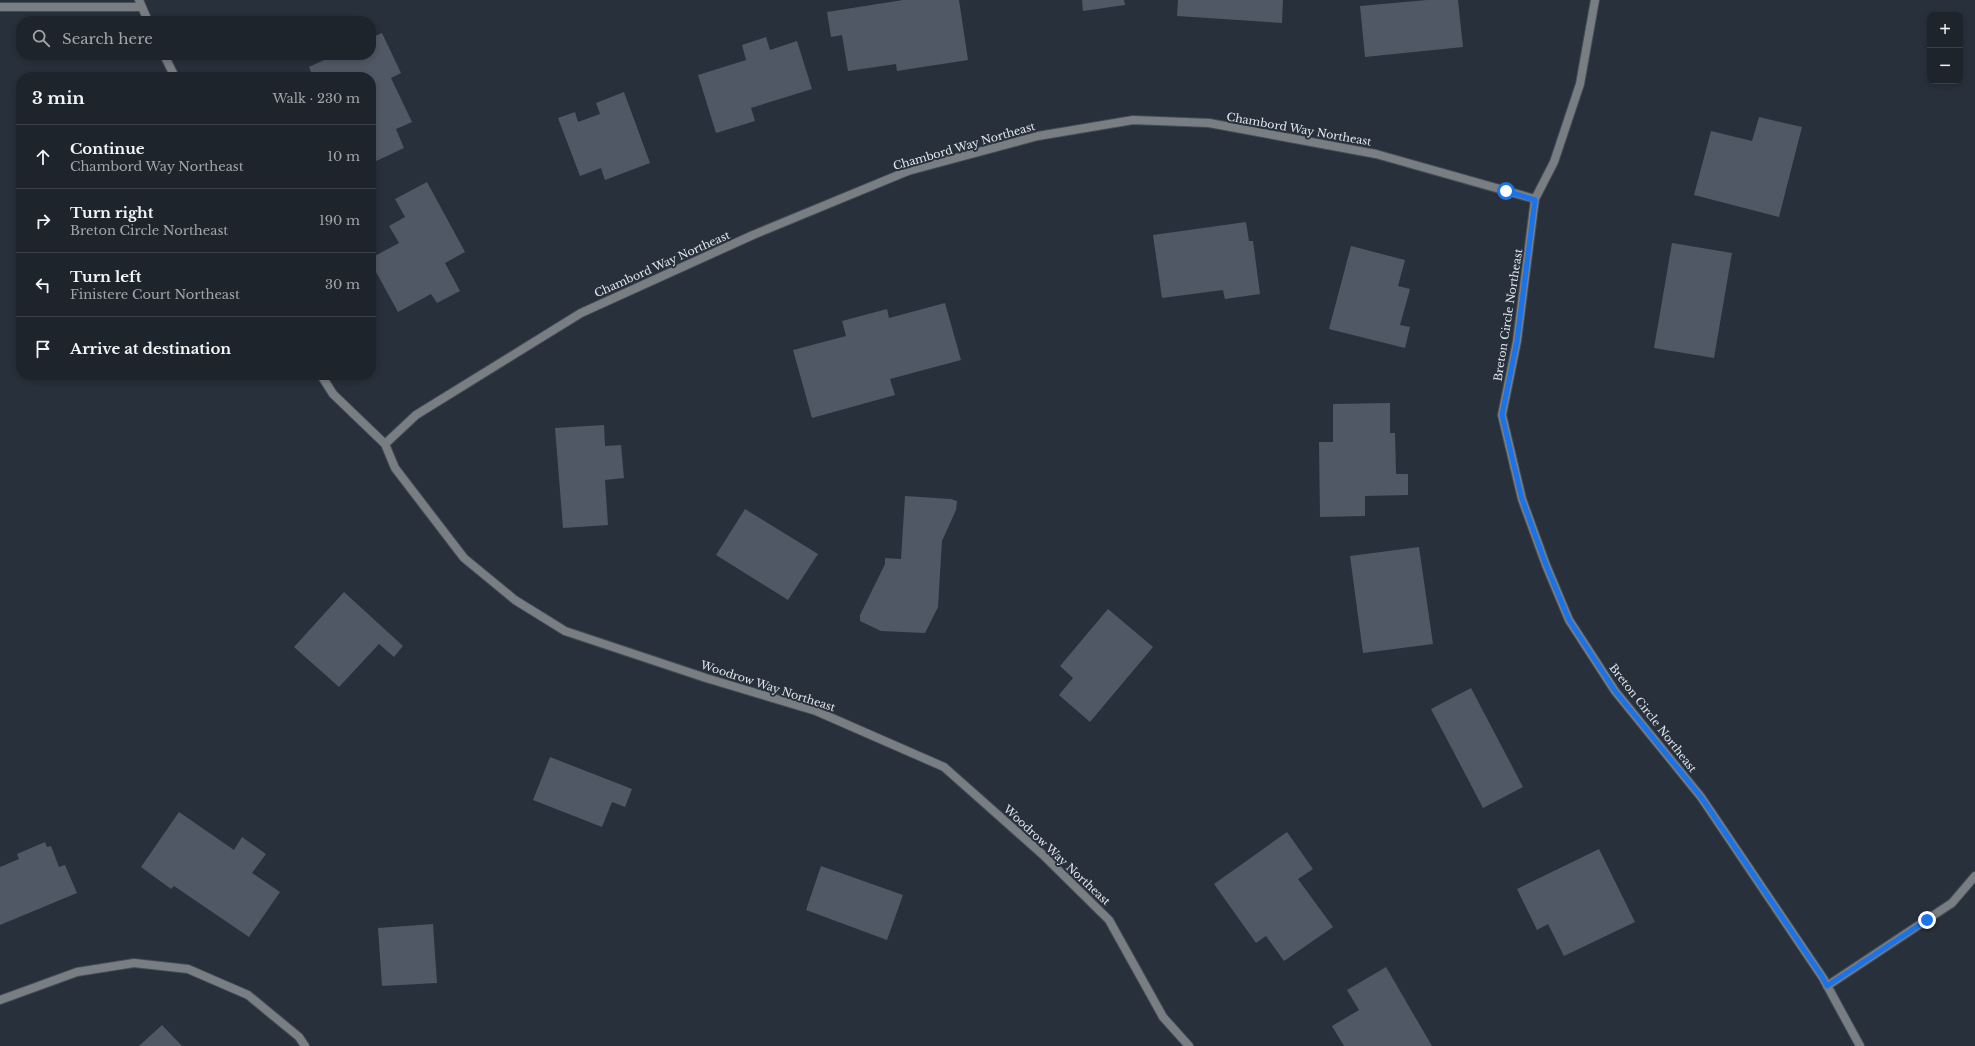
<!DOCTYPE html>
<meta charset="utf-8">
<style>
body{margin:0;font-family:"Libre Baskerville",serif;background:#2b3038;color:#f1f3f6}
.controls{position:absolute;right:12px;top:12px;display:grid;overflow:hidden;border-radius:8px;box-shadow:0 2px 6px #0003}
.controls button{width:36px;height:36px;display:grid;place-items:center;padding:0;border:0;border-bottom:1px solid #3c4148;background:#1e242c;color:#f1f3f6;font:20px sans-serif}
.stop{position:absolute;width:12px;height:12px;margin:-9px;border:3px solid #1a73e8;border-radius:50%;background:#fff}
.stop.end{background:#1a73e8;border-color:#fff;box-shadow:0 1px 4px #0008}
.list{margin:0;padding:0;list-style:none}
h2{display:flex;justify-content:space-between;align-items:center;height:52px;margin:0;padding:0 16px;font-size:17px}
h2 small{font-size:13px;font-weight:400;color:#a1a4a9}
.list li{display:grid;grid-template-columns:26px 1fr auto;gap:12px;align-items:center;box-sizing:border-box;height:64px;padding:0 16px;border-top:1px solid #3c4148}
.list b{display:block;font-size:15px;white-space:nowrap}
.list p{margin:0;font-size:13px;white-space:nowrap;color:#a1a4a9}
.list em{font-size:13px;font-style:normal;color:#a1a4a9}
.icon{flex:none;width:22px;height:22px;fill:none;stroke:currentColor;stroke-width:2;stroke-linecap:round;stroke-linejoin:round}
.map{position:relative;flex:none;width:1975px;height:1046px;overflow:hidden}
.search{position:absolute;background:#1e242c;box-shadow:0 2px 6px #0003;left:16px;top:16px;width:360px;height:44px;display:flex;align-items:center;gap:10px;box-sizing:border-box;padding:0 14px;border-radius:16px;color:#a1a4a9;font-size:15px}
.panel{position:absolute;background:#1e242c;box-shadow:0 2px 6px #0003;left:16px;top:72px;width:360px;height:308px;border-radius:16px}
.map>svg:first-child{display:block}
.building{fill:#4f5864}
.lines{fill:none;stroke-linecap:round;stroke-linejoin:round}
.minor-casing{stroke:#454d57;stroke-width:10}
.minor{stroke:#797e83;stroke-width:8}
.route{stroke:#1a73e8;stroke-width:5}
.labels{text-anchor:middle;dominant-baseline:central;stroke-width:4;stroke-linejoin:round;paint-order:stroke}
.street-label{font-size:11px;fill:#dfe5ec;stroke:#28303b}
</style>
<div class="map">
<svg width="1975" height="1046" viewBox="0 0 1975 1046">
<rect width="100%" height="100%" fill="#28303b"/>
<!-- building -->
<path class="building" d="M903 0H959L968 60 897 71 896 64 848 71 842 35 831 37 827 12Z
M1082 0H1124L1125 5 1083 11Z
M1178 0H1283L1282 23 1177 16Z
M1427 0H1458L1463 47 1365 57 1360 6Z
M382 33 401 73 391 78 412 122 396 129 404 148 372 163 371 77H313L309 67 335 55H371V38Z
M766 37 770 50 797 41 812 89 751 108 755 121 716 133 698 75 746 60 742 45Z
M624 92 650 163 605 180 601 168 580 176 558 118 575 112 578 122 600 114 596 103Z
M1759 117 1802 127 1779 217 1694 195 1711 131 1752 141Z
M427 182 465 252 445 263 460 291 437 303 431 294 398 312 371 263V258L399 243 389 226 405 217 395 199Z
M1246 222 1249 241H1253L1260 294 1225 299 1223 290 1162 298 1153 235Z
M1672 243 1732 253 1714 358 1654 348Z
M1351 246 1405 260 1398 286 1410 289 1400 325 1410 327 1405 348 1329 329Z
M945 303 961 360 890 379 895 395 812 418 793 350 846 336 842 321 887 309 889 318Z
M1390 403V433H1395L1396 474H1408V495L1365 496V516L1320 517 1319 442H1333V404Z
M604 425 605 446 621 445 624 478 605 480 608 525 563 528 555 428Z
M905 496 951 499 957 501 956 510 942 541 938 607 925 633 881 631 860 621V615L885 564V558L901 559Z
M745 509 818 554 788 600 716 555Z
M1419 547 1433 644 1363 653 1350 556Z
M344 592 403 646 394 657 379 644 339 687 294 647Z
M1108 609 1153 647 1090 722 1059 695 1073 678 1060 666Z
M1471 688 1523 787 1483 808 1431 709Z
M550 757 632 789 625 807 612 802 602 827 533 800Z
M179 812 234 850 242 837 266 854 252 873 280 892 249 937 174 886 171 889 141 867Z
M1287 832 1313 869 1298 879 1333 927 1284 961 1266 936 1256 943 1214 884Z
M45 842 47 847 51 846 59 867 65 865 77 893 0 925V867L19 859 17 854Z
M1599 849 1635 922 1564 956 1548 924 1537 930 1517 889Z
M821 866 903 895 887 940 806 910Z
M433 924 437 983 382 986 378 928Z
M1386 967 1432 1046H1344L1332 1026 1359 1010 1347 990Z
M162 1025 182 1046H139Z"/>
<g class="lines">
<!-- minor casing -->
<g class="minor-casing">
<path id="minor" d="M139 0 148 21
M1595 0 1580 84 1554 162 1535 199 1517 341 1502 415 1522 499 1546 565 1569 620 1615 691 1701 797 1823 978 1860 1046
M0 7H142
M164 55 175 77
M321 375 333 394 385 444 395 468 464 558 515 600 565 631 706 678 816 711 944 767 1042 854 1109 920 1163 1017 1189 1046
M385 444 416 415 581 313 753 235 908 171 1038 136 1133 120 1209 123 1376 154 1535 199
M1827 986 1952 903 1975 876
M0 1000 77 972 134 963 188 969 248 995 299 1037 305 1046"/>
</g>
<!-- minor -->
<use href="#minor" class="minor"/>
</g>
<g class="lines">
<!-- route -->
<path class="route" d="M1506 191 1535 200 1517 341 1502 415 1522 499 1546 565 1569 620 1615 691 1701 797 1823 978 1827 986 1927 920"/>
</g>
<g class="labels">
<!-- street labels -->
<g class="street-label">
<text transform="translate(1299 129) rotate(10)">Chambord Way Northeast</text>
<text transform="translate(964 146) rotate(-16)">Chambord Way Northeast</text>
<text transform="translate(662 264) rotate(-24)">Chambord Way Northeast</text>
<text transform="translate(1508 315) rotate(-81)">Breton Circle Northeast</text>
<text transform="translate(768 686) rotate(18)">Woodrow Way Northeast</text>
<text transform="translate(1653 718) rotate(52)">Breton Circle Northeast</text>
<text transform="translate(1057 855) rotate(43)">Woodrow Way Northeast</text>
</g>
</g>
</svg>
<div class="controls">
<button>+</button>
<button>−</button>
</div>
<div class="stop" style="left:1506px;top:191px"></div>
<div class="stop end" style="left:1927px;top:920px"></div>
<div class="search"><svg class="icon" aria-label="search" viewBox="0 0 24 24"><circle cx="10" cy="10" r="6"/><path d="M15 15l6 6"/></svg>Search here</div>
<section class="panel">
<h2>3 min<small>Walk · 230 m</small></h2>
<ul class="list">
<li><svg class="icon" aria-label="ahead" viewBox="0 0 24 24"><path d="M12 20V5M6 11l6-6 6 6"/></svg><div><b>Continue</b><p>Chambord Way Northeast</p></div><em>10 m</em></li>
<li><svg class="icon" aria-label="right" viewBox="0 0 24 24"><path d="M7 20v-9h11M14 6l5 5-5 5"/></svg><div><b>Turn right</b><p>Breton Circle Northeast</p></div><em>190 m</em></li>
<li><svg class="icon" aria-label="left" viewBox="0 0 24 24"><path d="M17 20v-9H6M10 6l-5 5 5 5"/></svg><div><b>Turn left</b><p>Finistere Court Northeast</p></div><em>30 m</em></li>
<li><svg class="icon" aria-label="arrive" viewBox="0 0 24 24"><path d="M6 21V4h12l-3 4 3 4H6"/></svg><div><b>Arrive at destination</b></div></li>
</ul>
</section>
</div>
